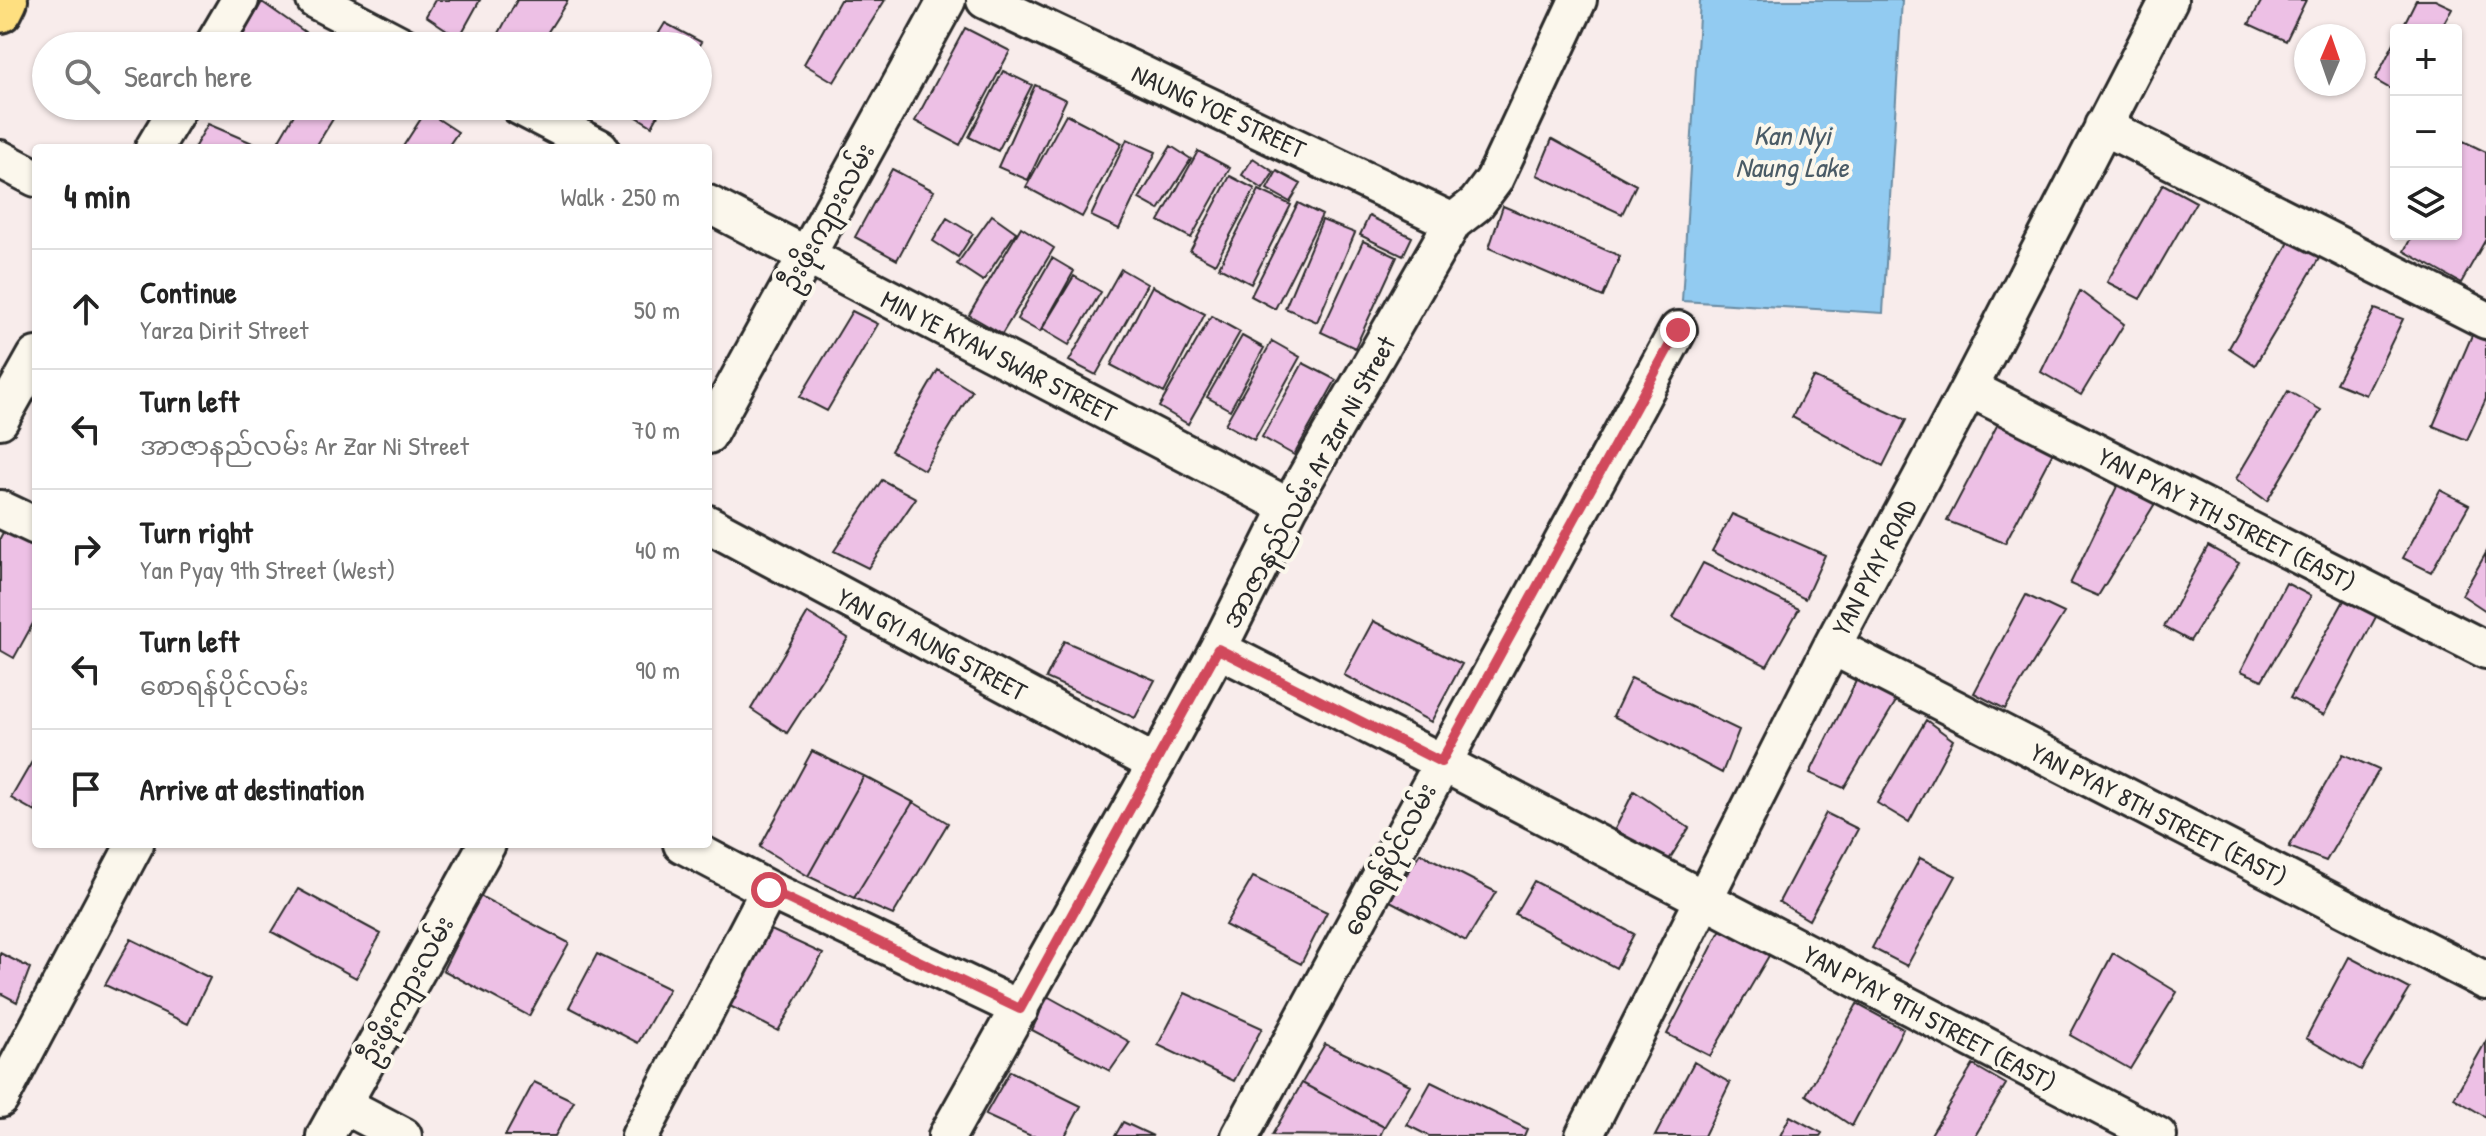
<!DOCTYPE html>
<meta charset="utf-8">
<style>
body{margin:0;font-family:"Patrick Hand","Noto Sans Myanmar",sans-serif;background:#f2f2f2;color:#222}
.controls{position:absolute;right:24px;top:24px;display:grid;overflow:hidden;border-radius:8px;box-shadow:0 2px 6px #0004}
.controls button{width:72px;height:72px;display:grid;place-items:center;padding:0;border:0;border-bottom:2px solid #e0e0e0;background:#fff;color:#222;font:40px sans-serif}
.compass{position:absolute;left:2294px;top:24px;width:72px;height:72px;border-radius:50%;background:#fff;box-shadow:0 2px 6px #0004;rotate:2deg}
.stop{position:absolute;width:24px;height:24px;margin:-18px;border:6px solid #d1495b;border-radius:50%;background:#fff}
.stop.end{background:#d1495b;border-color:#fff;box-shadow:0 2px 8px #0008}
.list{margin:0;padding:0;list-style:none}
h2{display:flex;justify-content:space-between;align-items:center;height:104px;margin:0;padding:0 32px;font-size:34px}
h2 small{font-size:26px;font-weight:400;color:#767676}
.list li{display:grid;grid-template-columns:52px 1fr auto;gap:24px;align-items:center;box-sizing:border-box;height:120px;padding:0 32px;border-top:2px solid #e0e0e0}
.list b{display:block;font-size:30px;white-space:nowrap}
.list p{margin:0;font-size:26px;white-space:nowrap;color:#767676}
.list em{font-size:26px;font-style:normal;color:#767676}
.icon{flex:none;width:44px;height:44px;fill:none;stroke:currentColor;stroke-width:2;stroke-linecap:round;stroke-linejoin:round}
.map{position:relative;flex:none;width:2486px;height:1136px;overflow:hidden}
.search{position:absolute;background:#fff;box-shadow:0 2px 6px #0004;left:32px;top:32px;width:680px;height:88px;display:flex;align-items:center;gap:20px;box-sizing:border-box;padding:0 28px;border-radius:44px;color:#767676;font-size:30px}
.panel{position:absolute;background:#fff;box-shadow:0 2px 6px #0004;left:32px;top:144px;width:680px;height:704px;border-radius:8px}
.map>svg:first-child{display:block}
.water{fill:#92cbf1;stroke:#698ba2;stroke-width:2}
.building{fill:#edc0e5;stroke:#2b2b2b;stroke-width:2}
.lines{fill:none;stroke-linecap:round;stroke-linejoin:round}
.street-casing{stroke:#2b2b2b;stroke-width:42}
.primary-casing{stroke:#2b2b2b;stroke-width:50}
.street{stroke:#fbf7ec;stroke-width:36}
.primary{stroke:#fedf80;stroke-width:44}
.route{stroke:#d1495b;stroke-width:10}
.labels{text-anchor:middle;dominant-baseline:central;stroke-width:8;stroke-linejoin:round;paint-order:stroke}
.street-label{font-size:26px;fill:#2b2b2b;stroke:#fbf7ec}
.water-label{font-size:28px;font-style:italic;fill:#4a5b66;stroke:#fbf7ec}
</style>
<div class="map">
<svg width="2486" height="1136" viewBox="0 0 2486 1136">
<rect width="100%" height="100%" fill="#f8eceb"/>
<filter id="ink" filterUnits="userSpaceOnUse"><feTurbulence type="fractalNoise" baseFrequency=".0125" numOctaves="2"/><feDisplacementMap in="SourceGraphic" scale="16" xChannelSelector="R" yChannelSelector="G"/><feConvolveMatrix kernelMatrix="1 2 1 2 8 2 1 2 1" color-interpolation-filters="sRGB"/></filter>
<g filter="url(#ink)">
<!-- water -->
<path class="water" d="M1700 0H1902L1883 313 1682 301Z"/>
<!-- building -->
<path class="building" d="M435 0H480L459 38 426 16Z
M517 0H568L539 46H492Z
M840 0H885L834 82 804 64Z
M2262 0H2306L2286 41 2249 24Z
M2416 0H2435L2452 8 2440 30H2401Z
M262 2 305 32 296 46H237Z
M665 23 701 42 698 47 651 46Z
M965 28 1010 51 960 145 915 121Z
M2396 39V92L2375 80Z
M1003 71 1032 85 998 151 969 137Z
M1035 85 1066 100 1028 180 998 167Z
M299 106H341L315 148H296L279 140Z
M619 106H663L652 126Z
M426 111 458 132 447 148H402Z
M1066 114 1122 143 1082 217 1026 187Z
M208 124 264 148H194Z
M1127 139 1156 152 1119 229 1091 216Z
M1552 139 1636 185 1622 214 1537 175Z
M2461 140 2486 152V239L2461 283 2404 251 2413 234H2456V150Z
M1171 146 1191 159 1159 210 1139 199Z
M1198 151 1230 168 1191 238 1159 221Z
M1253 158 1274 172 1263 189 1242 175Z
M892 169 934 191 897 260 855 237Z
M1277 171 1301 184 1290 202 1267 189Z
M1230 176 1255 189 1215 264 1190 251Z
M2163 184 2196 202 2140 299 2107 282Z
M1259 190 1291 205 1251 284 1219 267Z
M1298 203 1322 215 1275 309 1251 296Z
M1503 206 1620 256 1603 297 1489 248Z
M992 215 1016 232 983 281 957 264Z
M1369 216 1412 237 1403 256 1360 235Z
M947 218 973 234 958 257 933 241Z
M1322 220 1355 233 1317 322 1285 308Z
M1021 227 1054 248 1002 334 969 315Z
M2292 237 2321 255 2255 365 2229 348Z
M1363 241 1397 257 1355 348 1321 332Z
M1052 258 1074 271 1040 332 1017 319Z
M1121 269 1147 284 1096 375 1069 361Z
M1074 276 1101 292 1069 345 1042 329Z
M1152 286 1205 314 1164 393 1111 365Z
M2080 291 2124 324 2081 395 2041 372Z
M2375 309 2403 319 2366 395 2336 383Z
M852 311 878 324 827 411 800 397Z
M1211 316 1240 332 1188 424 1159 407Z
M2472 335 2486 341V399L2467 440 2433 426Z
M1242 336 1264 348 1230 410 1207 397Z
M1272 341 1300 357 1254 440 1225 424Z
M1303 363 1336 380 1294 455 1262 437Z
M938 370 972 391 924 470 891 451Z
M1813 377 1906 420 1883 466 1792 417Z
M2288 391 2321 410 2267 501 2236 479Z
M2001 418 2056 446 2005 543 1947 521Z
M2121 478 2159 497 2098 596 2070 584Z
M882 480 916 498 868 568 834 551Z
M2440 490 2469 505 2431 572 2403 558Z
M1732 514 1825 555 1805 599 1712 551Z
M6 527 36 544V618L14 658 0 650V538Z
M2208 546 2239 563 2190 641 2164 627Z
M2486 553V611L2462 595Z
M1703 563 1799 609 1767 666 1673 618Z
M2286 583 2311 596 2262 680 2241 671Z
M2026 595 2064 613 2005 709 1974 693Z
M2346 597 2377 615 2324 715 2290 698Z
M808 613 848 638 787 733 751 709Z
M1373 621 1462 664 1431 722 1344 675Z
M1064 641 1155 680 1135 718 1046 678Z
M1631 678 1739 730 1722 773 1613 716Z
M1857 679 1898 698 1844 788 1810 773Z
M1926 720 1953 740 1909 822 1877 803Z
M812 751 864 776 808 876 760 847Z
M2343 754 2379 770 2326 861 2289 847Z
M33 760 36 761V812L11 798Z
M864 776 913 802 854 898 808 876Z
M1634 791 1689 828 1667 863 1615 829Z
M913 802 948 823 893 915 854 898Z
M1826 813 1858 829 1809 920 1779 902Z
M1420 853 1496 892 1466 941 1390 901Z
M1920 858 1956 876 1907 966 1872 948Z
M1253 877 1327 912 1301 964 1225 925Z
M1534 881 1634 934 1616 968 1515 914Z
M298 889 381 934 356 978 272 932Z
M480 896 569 943 529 1016 443 970Z
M769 929 823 954 778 1031 728 1005Z
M1721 929 1770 954 1710 1056 1667 1034Z
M131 939 210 978 188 1024 105 985Z
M0 953 30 968 17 1002 0 993Z
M2113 953 2177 992 2130 1069 2070 1035Z
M597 954 669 989 638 1043 569 1007Z
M2349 957 2410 989 2361 1070 2306 1038Z
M1185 993 1262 1028 1234 1081 1158 1045Z
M1047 996 1130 1042 1110 1071 1032 1030Z
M1857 1004 1903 1029 1852 1126 1806 1095Z
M2486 1041V1117L2454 1098Z
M1325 1044 1410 1085 1384 1127 1302 1083Z
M1694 1062 1730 1083 1704 1136H1655Z
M1973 1065 2006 1084 1975 1136H1930Z
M1010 1071 1081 1106 1065 1136H1031L985 1115Z
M534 1082 574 1101 555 1136H505Z
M1431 1082 1527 1129 1524 1136H1429L1407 1125Z
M1302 1083 1384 1127 1380 1136 1272 1135Z
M1790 1116 1822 1133 1820 1136H1780Z
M1123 1122 1153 1136H1115Z"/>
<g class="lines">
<!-- street casing -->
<g class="street-casing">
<path id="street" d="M315 0 403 46
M985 0 1453 222
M213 46 240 0
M519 106 600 148
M2103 126 2486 320
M154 148 179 106
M0 159 36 178
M708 204 1289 507
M1969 388 2486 650
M0 420 36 356
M708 435 947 0
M0 509 36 526
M708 524 1156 764
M1832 646 2486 981
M1218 649 1441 762 2158 1136
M682 844 769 890 1020 1009
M0 1099 135 844
M342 1104 403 1136
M325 1136 487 844
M640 1136 769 890
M947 1136 1156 764 1218 649 1289 507 1453 222 1476 204 1494 180 1578 0
M1240 1136 1678 330
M1584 1136 1832 646 1969 388 2169 0"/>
</g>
<!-- primary casing -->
<g class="primary-casing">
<path id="primary" d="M0 10 5 0"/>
</g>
<!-- street -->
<use href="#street" class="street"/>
<!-- primary -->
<use href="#primary" class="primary"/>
</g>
</g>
<g class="lines" filter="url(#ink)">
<!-- route -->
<path class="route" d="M769 890 1020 1009 1218 649 1441 762 1678 330"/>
</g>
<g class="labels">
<!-- street labels -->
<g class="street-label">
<text transform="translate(1219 111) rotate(25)">NAUNG YOE STREET</text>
<text transform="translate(827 217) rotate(-61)">ဦးဖိုးကျားလမ်း</text>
<text transform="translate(999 356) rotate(27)">MIN YE KYAW SWAR STREET</text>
<text transform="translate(1308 482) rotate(-61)">အာဇာနည်လမ်း Ar Zar Ni Street</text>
<text transform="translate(2227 519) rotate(27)">YAN PYAY 7TH STREET (EAST)</text>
<text transform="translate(1874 567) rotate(-62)">YAN PYAY ROAD</text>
<text transform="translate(932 644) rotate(28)">YAN GYI AUNG STREET</text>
<text transform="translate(2159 814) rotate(27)">YAN PYAY 8TH STREET (EAST)</text>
<text transform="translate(1389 859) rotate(-62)">စောရန်ပိုင်လမ်း</text>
<text transform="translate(406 990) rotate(-61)">ဦးဖိုးကျားလမ်း</text>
<text transform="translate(1930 1018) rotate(28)">YAN PYAY 9TH STREET (EAST)</text>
</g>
<!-- water labels -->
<g class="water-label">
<text x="1792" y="135">Kan Nyi<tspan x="1792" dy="32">Naung Lake</tspan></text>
</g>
</g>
</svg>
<div class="controls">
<button>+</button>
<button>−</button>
<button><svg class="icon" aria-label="layers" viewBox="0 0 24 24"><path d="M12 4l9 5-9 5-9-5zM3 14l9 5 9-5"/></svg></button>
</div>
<svg class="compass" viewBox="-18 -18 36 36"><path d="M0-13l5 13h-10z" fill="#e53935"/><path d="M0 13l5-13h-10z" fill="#767676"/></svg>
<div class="stop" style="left:769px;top:890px"></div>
<div class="stop end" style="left:1678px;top:330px"></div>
<div class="search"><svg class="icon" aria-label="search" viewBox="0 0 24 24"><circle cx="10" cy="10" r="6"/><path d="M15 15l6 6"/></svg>Search here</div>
<section class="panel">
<h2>4 min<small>Walk · 250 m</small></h2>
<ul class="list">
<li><svg class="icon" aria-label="ahead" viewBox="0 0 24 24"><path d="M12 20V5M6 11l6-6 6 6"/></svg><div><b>Continue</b><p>Yarza Dirit Street</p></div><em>50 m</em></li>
<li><svg class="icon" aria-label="left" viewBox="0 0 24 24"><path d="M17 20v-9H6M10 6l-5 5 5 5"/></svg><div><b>Turn left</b><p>အာဇာနည်လမ်း Ar Zar Ni Street</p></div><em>70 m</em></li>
<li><svg class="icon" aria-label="right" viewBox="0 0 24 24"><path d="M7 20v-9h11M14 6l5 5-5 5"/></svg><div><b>Turn right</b><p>Yan Pyay 9th Street (West)</p></div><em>40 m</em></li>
<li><svg class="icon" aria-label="left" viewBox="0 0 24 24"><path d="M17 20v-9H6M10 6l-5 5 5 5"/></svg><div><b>Turn left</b><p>စောရန်ပိုင်လမ်း</p></div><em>90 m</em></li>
<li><svg class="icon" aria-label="arrive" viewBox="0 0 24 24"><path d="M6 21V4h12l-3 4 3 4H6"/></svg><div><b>Arrive at destination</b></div></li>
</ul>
</section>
</div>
